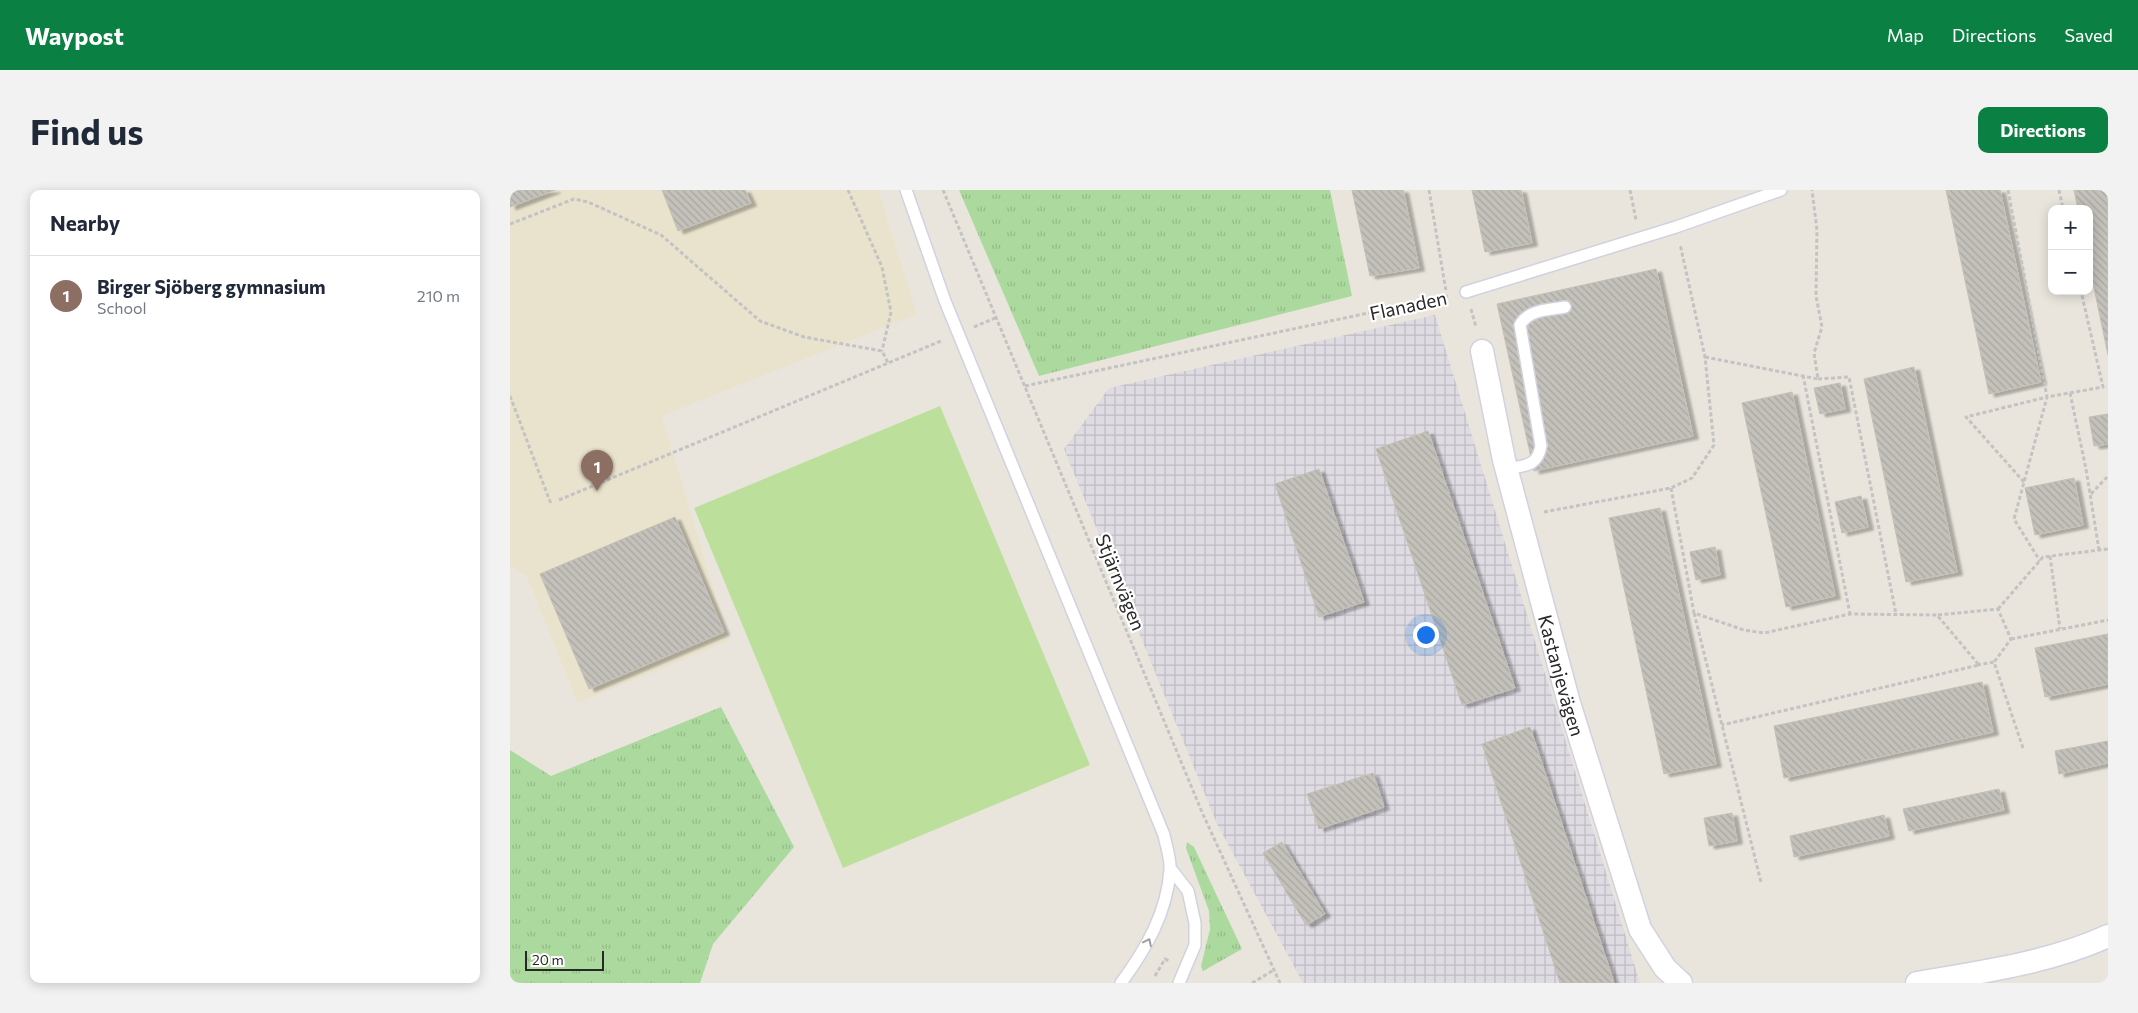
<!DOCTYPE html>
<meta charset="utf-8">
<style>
body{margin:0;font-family:Commissioner,sans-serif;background:#f2f2f3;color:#1f2937}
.controls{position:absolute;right:15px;top:15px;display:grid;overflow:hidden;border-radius:10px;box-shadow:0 2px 12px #0003}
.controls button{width:45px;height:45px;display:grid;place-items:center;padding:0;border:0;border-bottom:1px solid #e0e1e3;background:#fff;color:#1f2937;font:25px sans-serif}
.scale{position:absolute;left:15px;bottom:12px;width:79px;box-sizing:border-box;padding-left:5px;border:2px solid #282828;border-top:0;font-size:14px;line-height:18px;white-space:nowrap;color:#282828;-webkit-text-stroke:4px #fff;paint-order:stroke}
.you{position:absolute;left:915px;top:444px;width:18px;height:18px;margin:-12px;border:4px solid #fff;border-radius:50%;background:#1a73e8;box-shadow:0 0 0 8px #1a73e833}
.badge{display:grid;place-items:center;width:32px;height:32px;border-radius:50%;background:#0b8043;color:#fff;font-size:16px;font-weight:700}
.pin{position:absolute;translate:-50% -41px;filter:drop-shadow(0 1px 2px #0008)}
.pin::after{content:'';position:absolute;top:26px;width:18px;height:15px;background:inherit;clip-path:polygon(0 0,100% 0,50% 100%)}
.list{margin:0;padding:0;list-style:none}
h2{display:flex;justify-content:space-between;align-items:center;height:65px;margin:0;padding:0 20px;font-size:21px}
h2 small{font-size:16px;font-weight:400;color:#747a83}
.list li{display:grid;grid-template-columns:32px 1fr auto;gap:15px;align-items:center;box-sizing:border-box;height:80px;padding:0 20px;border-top:1px solid #e0e1e3}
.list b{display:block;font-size:19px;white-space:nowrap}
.list p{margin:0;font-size:16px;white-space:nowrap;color:#747a83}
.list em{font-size:16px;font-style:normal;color:#747a83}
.map{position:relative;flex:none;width:1598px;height:793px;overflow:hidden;border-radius:10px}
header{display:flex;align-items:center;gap:30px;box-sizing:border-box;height:70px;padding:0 25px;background:#0b8043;color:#fff}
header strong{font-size:24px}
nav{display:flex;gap:28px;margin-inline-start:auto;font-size:18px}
.intro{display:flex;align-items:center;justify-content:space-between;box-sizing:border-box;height:120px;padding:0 30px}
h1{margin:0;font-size:35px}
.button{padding:12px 22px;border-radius:10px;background:#0b8043;color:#fff;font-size:18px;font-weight:700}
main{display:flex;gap:30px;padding:0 30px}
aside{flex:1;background:#fff;border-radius:10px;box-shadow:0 2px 12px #0003}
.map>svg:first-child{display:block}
.industrial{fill:url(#industrial-grid)}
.education{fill:#e9e3cd}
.grass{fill:url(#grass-tufts)}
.pitch{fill:#bce09b}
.building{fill:url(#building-back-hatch);stroke:#c4c0b6;filter:url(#shadow)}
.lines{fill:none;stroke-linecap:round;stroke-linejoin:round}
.lane-casing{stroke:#d1d2df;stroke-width:14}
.street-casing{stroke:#d1d2df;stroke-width:25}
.path{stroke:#c3c3c3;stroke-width:3;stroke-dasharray:4 2.5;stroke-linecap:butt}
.lane{stroke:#fff;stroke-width:11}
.street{stroke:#fff;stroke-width:22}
.oneway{stroke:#9e9e9e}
.labels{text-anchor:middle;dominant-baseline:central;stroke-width:4.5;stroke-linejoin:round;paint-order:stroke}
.street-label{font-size:19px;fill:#282828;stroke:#fff}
</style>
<header>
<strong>Waypost</strong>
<nav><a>Map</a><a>Directions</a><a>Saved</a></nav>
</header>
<div class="intro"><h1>Find us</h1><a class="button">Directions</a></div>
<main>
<aside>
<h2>Nearby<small></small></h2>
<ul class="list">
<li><span class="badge" style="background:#8d6e63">1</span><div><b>Birger Sjöberg gymnasium</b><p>School</p></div><em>210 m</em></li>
</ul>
</aside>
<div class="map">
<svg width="1598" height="793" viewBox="0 0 1598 793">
<defs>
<pattern id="industrial-grid" width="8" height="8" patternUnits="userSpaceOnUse" patternTransform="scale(1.25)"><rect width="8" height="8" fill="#dedce2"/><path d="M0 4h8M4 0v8" fill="none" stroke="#bebdc2"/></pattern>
<pattern id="grass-tufts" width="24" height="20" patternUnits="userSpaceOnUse" patternTransform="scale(1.25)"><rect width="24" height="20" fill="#acd99e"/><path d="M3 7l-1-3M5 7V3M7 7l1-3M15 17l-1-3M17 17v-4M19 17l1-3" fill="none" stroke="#94ba88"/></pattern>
<pattern id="building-back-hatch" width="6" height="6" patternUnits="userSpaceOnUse" patternTransform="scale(1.25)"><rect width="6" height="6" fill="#c4c1bb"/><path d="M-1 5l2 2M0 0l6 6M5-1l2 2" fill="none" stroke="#a8a6a1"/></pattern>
<filter id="shadow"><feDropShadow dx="5.5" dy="3" stdDeviation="1" flood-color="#0004"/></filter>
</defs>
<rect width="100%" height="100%" fill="#e9e5dc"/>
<!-- industrial -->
<path class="industrial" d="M925 125 1130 793H793L707 634 554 259 599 198Z"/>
<!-- education -->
<path class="education" d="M0 0H368L407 124 152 226 219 451 68 513 17 387 0 376Z"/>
<!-- grass -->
<path class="grass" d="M449 0H820L842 106 529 186Z
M211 517 284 657 203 754 190 793H0V560L41 586Z
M677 652 684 657 732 759 693 781 691 776 700 739 699 721 676 658Z"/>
<!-- pitch -->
<path class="pitch" d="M430 216 580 575 333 678 184 318Z"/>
<!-- building -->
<path class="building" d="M0 0H45L0 17Z
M152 0H235L241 13 168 41Z
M842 0H893L909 78 860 86Z
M962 0H1011L1022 53 975 62Z
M1436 0H1490L1531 192 1479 204Z
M1564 0H1598V165L1579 74V19H1568Z
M1146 79 1183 246 1024 281 987 114Z
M1404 177 1447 382 1396 392 1354 189Z
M1330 193 1335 219 1310 224 1304 198Z
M1282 202 1325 406 1276 417 1232 213Z
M1598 224V254L1584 256 1579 227Z
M918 241 1005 498 952 515 866 259Z
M809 279 854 412 809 427 765 294Z
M1564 288 1573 335 1525 345 1515 298Z
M1351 306 1358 337 1332 343 1325 312Z
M1150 318 1206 574 1154 584 1099 328Z
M165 327 214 442 79 499 30 384Z
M1205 357 1210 385 1186 390 1180 362Z
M1598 444V494L1535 507 1525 458Z
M1472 492 1483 542 1274 588 1264 536Z
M1020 537 1104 793H1050L972 554Z
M1598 551V573L1549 584 1545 561Z
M863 583 874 617 809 639 797 604Z
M1489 599 1494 620 1399 641 1393 619Z
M1222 623 1227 651 1199 656 1194 628Z
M1374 625 1379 646 1284 667 1280 646Z
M772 652 815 724 796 735 753 663Z"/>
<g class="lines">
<!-- lane casing -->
<g class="lane-casing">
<path id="lane" d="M396 0 435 111 654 645C656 656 661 669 660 680 657 723 636 759 611 793
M956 102 1166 37 1271 0
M997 279C1015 275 1027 277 1031 256L1010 135C1019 119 1039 120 1055 117
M660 678 678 701 685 733V755L669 793"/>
</g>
<!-- street casing -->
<g class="street-casing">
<g id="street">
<path id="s1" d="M972 161 994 270 1059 513 1130 739 1155 778 1171 793"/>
<path d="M1407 793C1471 782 1539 773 1598 746"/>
</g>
</g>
<!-- path -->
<path class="path" d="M338 0 372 77 381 122 372 161
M433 0 692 622 770 793
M919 0 936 101
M1120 0 1126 30
M1498 0 1537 207 1593 197 1571 101
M1549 0 1553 19
M0 34 64 9 78 12 151 45 250 131 294 147 372 161 378 173
M961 119 966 137
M464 137 485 128
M1195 167 1308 189 1304 163 1312 137 1306 106 1307 40 1302 0
M1293 185 1340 424
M1308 189 1339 187 1386 424
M515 196 938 106
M1560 203 1576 279 1589 360
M0 206 41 314
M1514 292 1456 227 1537 207 1504 329 1530 371
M1161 298 1184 423 1234 440 1254 443 1340 424 1427 425 1469 475 1212 535
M1581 304 1598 286
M49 310 431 151
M1034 322 1161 298 1182 288 1204 255 1195 167 1170 54
M1540 366 1550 439
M1488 419 1533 367 1598 359
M1184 423 1251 692
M1428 425 1488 419 1501 449 1484 472
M1501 449 1598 430
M1467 475 1484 472 1513 558
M645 786 655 769 659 771
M742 793 764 780"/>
<!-- lane -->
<use href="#lane" class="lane"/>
<!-- street -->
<use href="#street" class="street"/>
</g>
<!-- one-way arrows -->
<defs><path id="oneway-chevron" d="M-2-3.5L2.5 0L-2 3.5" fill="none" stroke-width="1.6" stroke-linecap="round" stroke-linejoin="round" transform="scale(1.25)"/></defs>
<use class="oneway" href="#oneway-chevron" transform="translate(638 752) rotate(-64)"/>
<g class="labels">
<!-- street labels -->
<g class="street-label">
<text transform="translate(898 115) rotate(-12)">Flanaden</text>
<text transform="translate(611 392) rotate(68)">Stjärnvägen</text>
<text stroke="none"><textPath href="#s1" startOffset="334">Kastanjevägen</textPath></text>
</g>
</g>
</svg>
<div class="controls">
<button>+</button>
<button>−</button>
</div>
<div class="scale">20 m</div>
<div class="you"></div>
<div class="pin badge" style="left:87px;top:301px;background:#8d6e63">1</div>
</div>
</main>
